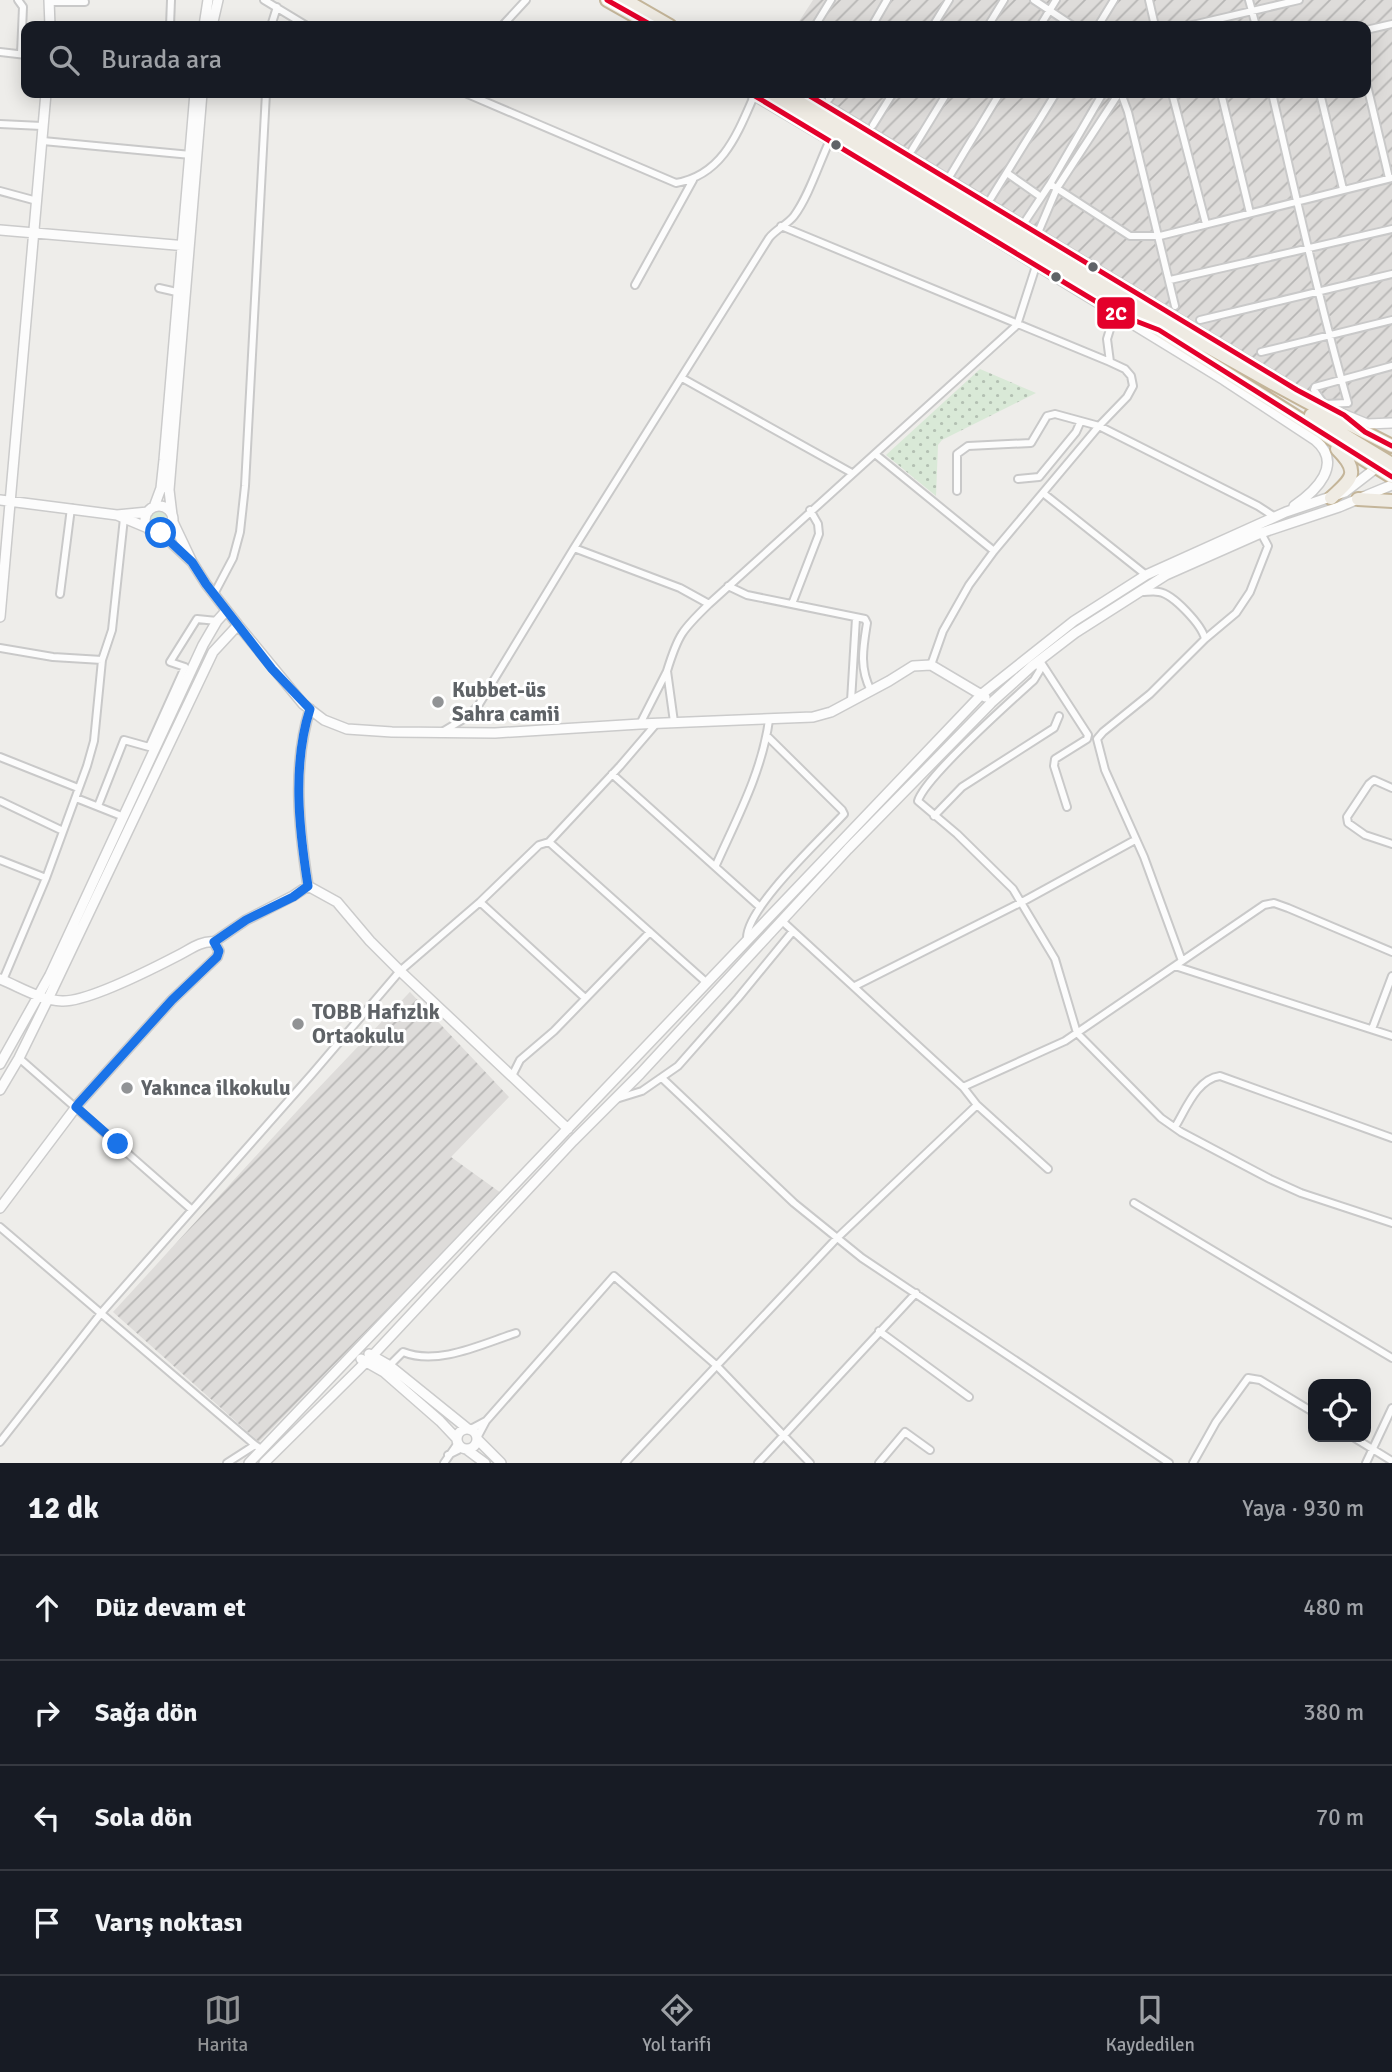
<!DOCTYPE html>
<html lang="tr">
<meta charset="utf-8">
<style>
body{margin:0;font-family:Signika,sans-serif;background:#20242c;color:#f1f3f6}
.controls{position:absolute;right:21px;bottom:21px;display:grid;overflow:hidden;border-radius:14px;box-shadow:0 4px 18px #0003}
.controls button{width:63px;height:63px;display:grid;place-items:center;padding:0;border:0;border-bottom:2px solid #363941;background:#171b24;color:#f1f3f6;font:35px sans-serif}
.stop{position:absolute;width:21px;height:21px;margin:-16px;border:5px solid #1a73e8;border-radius:50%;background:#fff}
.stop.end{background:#1a73e8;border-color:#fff;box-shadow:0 2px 7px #0008}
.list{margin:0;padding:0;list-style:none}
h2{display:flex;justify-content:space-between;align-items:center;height:91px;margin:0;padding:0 28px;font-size:30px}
h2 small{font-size:23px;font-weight:400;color:#9ea1a6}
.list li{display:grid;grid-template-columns:46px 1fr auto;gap:21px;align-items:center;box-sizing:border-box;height:105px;padding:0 28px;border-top:2px solid #363941}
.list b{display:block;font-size:26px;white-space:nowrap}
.list em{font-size:23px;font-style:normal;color:#9ea1a6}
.icon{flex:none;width:38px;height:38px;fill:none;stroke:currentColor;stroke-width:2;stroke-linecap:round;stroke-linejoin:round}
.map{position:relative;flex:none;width:1392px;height:1463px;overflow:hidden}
.search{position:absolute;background:#171b24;box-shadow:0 4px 18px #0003;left:21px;right:21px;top:21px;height:77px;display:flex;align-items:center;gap:18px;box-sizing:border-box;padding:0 24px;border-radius:14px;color:#9ea1a6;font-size:26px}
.sheet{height:511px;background:#171b24}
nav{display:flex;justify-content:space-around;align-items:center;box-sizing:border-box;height:98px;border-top:2px solid #363941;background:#171b24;font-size:19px;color:#9ea1a6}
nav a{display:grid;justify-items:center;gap:4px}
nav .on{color:#919395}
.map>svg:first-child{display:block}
.industrial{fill:url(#industrial-furrows)}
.green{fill:#d9e9d7}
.park{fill:url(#park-dots)}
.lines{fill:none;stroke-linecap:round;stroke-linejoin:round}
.street-casing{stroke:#c9c9c9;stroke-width:10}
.secondary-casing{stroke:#cbcbcb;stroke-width:12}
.highway-casing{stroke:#c4b599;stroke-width:16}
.street{stroke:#fcfcfc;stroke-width:6}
.secondary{stroke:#fcfcfc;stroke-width:9}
.highway{stroke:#efebe3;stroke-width:12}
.bus-1-casing{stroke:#fff;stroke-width:10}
.bus-1{stroke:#e4002b;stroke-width:5}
.route{stroke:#1a73e8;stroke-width:9}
.bus-dot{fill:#5f6367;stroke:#fff;stroke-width:2.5}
.poi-dot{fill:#919395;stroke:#fff;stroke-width:2.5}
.labels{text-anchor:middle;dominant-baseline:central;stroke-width:6;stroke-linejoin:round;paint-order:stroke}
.poi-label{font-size:21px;font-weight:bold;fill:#5f6367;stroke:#fff;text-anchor:start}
.line-badge{stroke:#fff;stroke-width:2.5}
.badge-label{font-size:19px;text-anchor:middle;font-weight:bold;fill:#fff}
</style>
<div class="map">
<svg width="1392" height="1463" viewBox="0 0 1392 1463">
<defs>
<pattern id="industrial-furrows" width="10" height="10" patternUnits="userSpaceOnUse" patternTransform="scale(1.75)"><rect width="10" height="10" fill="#dedcda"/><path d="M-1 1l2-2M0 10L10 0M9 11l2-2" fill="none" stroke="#b7b6b5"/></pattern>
<pattern id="park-dots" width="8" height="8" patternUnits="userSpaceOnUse" patternTransform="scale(1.75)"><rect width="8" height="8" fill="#d9e9d7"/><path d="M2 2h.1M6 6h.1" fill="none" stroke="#b3c0b2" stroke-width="1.8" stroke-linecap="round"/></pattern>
</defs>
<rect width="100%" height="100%" fill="#eeedea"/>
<!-- industrial -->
<path class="industrial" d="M813 0H1392V421L1368 422 1315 398 811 93H1366V26H796Z
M410 992 509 1097 451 1157 501 1193 259 1442 113 1312 309 1098Z"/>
<!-- green -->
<path class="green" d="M150 518a8 8 0 1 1 16 0a8 8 0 1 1-16 0Z"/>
<!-- park -->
<path class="park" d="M980 369 1036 393 942 440 938 445 936 496 886 455Z"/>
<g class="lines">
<!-- street casing -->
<g class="street-casing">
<path id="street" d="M18 0 23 7 21 54
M264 0 307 26
M1034 0 1073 26
M1149 0 1155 26
M1249 0 1256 26
M49 2H85
M170 26 171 0
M271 26 277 7
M502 26 526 0
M815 26 831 0
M872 26 887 0
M933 26 949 0
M988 26 1004 0
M1040 26 1056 0
M1098 26 1114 0
M1188 26 1299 0
M1366 30 1392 24
M0 52 26 55
M1366 81 1389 178
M465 93 676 183C722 175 737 135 754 96
M1121 93 1128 112 1175 306
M1172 93 1206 224
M1221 93 1250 213
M1272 93C1296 196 1319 301 1348 403L1324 404 1314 390 1315 387 1392 366
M1320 93 1343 189
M829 99 833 93
M0 124 42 126
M873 125 893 93
M43 141 191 155
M912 150 947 93
M1007 173 1041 197
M951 174 1000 93
M1050 184 1130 236H1160L1392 178
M0 191 37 201
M991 198 1056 93
M781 226 1110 362 1125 369 1131 376 1133 386 1127 397 1099 426 994 551 969 585 943 631 931 665
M1022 226 1050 184 1103 93
M1037 235 1057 188 1119 93
M1170 280 1392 229
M635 285 693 180
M159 288 181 293
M1200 320 1392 274
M1261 352 1392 320
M1110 362 1107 339 1115 313
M682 378 852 473
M875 454 994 551
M1018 479 1039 477 1076 432 1080 423
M957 491V454L968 446 1031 443 1047 416 1055 414 1099 426 1258 506 1275 517
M1043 493 1146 575
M574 548 680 588 709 604
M728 586 747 595 865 619 867 623C863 648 859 667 871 691
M1142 592C1147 592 1154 591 1159 592 1173 594 1202 625 1205 639L1150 694 1103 732 1097 739 1105 770 1144 857 1182 961
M60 594 71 508
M214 594 233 558 240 532 245 486 266 93
M792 604 819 534 818 524 810 510
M1205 639 1236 613 1250 592 1268 546 1261 533
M0 648 53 657 102 660 94 741 87 766 46 878 3 980
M102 660 112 630 124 518
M1040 661 1088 735 1087 739 1055 759 1054 766 1067 807
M1038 662 1040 670 1034 680C1011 701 925 777 918 801L957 834 1013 889 1055 959 1077 1033 1161 1118 1181 1132 1270 1179 1301 1193 1392 1223
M667 671C678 635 682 630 709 604L1017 325 1036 266
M851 701 856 618
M640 724 667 671 674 722
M442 732 467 717 478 706 574 548 769 238C776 229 787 225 794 216 809 196 819 163 830 140
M0 757 78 788
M612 774 760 907
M1392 788 1374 780 1369 784 1347 817 1348 823 1365 835 1392 844
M76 798 124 817
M0 801 63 831
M98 806 124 740 149 747 185 667 170 662 197 619 217 621
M934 816 962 787 1054 728 1059 716
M549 842 707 983
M0 860 46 878
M716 865C737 818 762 772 769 720
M480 902 585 998
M781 920 963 1087 977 1105 1048 1169
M747 939C745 909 822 838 844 814L842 810 767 736
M1175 966 1392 1036
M855 986 1022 902 1135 840
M1372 1029 1392 976
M19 1058 191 1209
M512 1076 520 1060 554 1031 650 932
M662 1078 794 1203 862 1258 1169 1463
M963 1087 1065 1041 1264 905 1274 903 1288 908 1392 952
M616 1099 642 1091 678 1066 738 998 793 931
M1175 1127C1186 1109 1197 1079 1220 1076L1392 1138
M1134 1203 1392 1358
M0 1227 255 1445
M879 1331 969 1397
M388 1367 403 1352C438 1366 482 1344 516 1333
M486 1421 614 1276 716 1365 810 1463
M471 1429 486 1421 478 1436
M1353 1437 1392 1461
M0 1442 102 1312 312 1074 400 971 480 902 539 845 549 842 620 766 656 724
M448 1455 462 1448
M227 1463 255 1445 258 1447
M444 1463 458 1443
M625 1463 837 1238 977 1105
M758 1463 916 1293
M879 1463 905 1432 930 1450
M1193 1463 1216 1422 1248 1378 1260 1380 1313 1412
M1366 1463 1392 1408"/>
</g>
<!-- secondary casing -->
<g class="secondary-casing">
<path id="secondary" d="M49 0 50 26
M204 26 208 0
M212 26 218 0
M750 93 904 184 1224 380 1315 440C1344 464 1316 491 1294 506
M805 93 1286 384
M0 230 187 246
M1338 412 1367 424 1392 423
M0 500 117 515
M145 520a14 14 0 1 1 28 0a14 14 0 1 1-28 0Z
M154 507 161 488 164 460 195 93
M172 515 169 490 202 93
M148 528 117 515 148 512
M161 533 192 562 172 520
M192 562 206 584 238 625 303 704 324 720 347 729 392 732 495 733 640 724 813 717 831 712 889 681 913 666 931 665 985 697
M0 617 46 93
M310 709C292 766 299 828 308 886L337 902 370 941 400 971 568 1129
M214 942 246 920 293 896 308 886
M0 979C20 987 40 1000 62 1001 87 1002 154 968 179 955 189 950 202 940 214 942L219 951 217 957 172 1000 79 1103 0 1208
M0 1064 50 975 203 645 217 621 226 611
M0 1090 19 1058 48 999 213 652 238 625
M369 1354 390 1366 468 1429
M361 1359 384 1372 440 1421 457 1439
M457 1439a10 10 0 1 1 20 0a10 10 0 1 1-20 0Z
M478 1440 501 1463
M466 1449 485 1463
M249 1463 982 694 1074 621 1146 575 1286 512 1345 492 1376 468
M264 1463 375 1353 573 1141 640 1074 848 849 991 703 1032 666 1075 633 1166 575 1261 533 1339 507 1392 485"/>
</g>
<!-- highway casing -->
<g class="highway-casing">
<path id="highway" d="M607 0 653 26
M625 0 670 26
M768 93 1117 304 1392 477
M784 93C986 212 1182 341 1392 446
M1311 415 1392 464
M1331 498C1353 478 1360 472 1337 449
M1358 499 1392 501"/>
</g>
<!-- street -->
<use href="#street" class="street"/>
<!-- secondary -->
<use href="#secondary" class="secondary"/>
<!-- highway -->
<use href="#highway" class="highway"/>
<!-- bus-1 casing -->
<g class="bus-1-casing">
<path id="bus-1" d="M607 0 653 26
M750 93 1115 313 1159 330 1392 477
M805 93 1297 390 1344 415 1365 432 1392 446"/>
</g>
<!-- bus-1 -->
<use href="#bus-1" class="bus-1"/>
</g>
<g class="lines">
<!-- route -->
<path class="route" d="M118 1144 76 1107 79 1103 172 1000 217 957 219 951 214 942 246 920 293 897 308 886C299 829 292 765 310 709L272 669 206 584 192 562 161 533"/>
</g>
<!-- markers -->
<g class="bus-dot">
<circle cx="836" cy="145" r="6"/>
<circle cx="1093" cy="267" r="6"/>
<circle cx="1056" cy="277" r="6"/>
</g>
<g class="poi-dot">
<circle cx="438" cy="702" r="7"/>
<circle cx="298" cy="1024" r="7"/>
<circle cx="127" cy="1088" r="7"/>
</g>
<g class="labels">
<!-- poi labels -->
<g class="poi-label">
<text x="452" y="690">Kubbet-üs<tspan x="452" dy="24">Sahra camii</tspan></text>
<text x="312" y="1012">TOBB Hafızlık<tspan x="312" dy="24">Ortaokulu</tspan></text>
<text x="141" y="1088">Yakınca ilkokulu</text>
</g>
</g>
<rect class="line-badge" x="1096" y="296" width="40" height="34" rx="7" fill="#e4002b"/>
<g class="badge-label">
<text x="1116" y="320">2C</text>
</g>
</svg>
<div class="controls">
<button><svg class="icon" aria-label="locate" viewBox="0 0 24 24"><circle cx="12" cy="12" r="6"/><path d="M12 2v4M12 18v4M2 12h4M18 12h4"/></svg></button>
</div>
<div class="stop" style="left:161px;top:533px"></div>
<div class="stop end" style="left:118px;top:1144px"></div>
<div class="search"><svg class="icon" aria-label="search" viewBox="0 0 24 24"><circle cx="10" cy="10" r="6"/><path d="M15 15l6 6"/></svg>Burada ara</div>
</div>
<section class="sheet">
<h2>12 dk<small>Yaya · 930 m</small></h2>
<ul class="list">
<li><svg class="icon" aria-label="ahead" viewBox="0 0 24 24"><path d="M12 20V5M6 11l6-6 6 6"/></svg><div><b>Düz devam et</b></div><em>480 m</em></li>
<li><svg class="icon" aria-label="right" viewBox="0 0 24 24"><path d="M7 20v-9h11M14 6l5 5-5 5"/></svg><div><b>Sağa dön</b></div><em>380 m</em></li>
<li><svg class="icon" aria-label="left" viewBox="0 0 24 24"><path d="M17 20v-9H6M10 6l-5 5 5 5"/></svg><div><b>Sola dön</b></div><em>70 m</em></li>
<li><svg class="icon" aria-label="arrive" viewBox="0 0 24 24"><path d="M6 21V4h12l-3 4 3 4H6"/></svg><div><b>Varış noktası</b></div></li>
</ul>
</section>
<nav>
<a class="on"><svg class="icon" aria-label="map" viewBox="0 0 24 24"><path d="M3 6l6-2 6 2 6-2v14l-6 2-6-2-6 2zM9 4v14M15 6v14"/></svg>Harita</a>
<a><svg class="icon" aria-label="directions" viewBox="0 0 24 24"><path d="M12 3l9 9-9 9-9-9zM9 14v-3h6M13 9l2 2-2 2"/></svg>Yol tarifi</a>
<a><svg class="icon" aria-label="saved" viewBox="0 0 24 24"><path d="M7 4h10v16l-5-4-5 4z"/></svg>Kaydedilen</a>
</nav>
